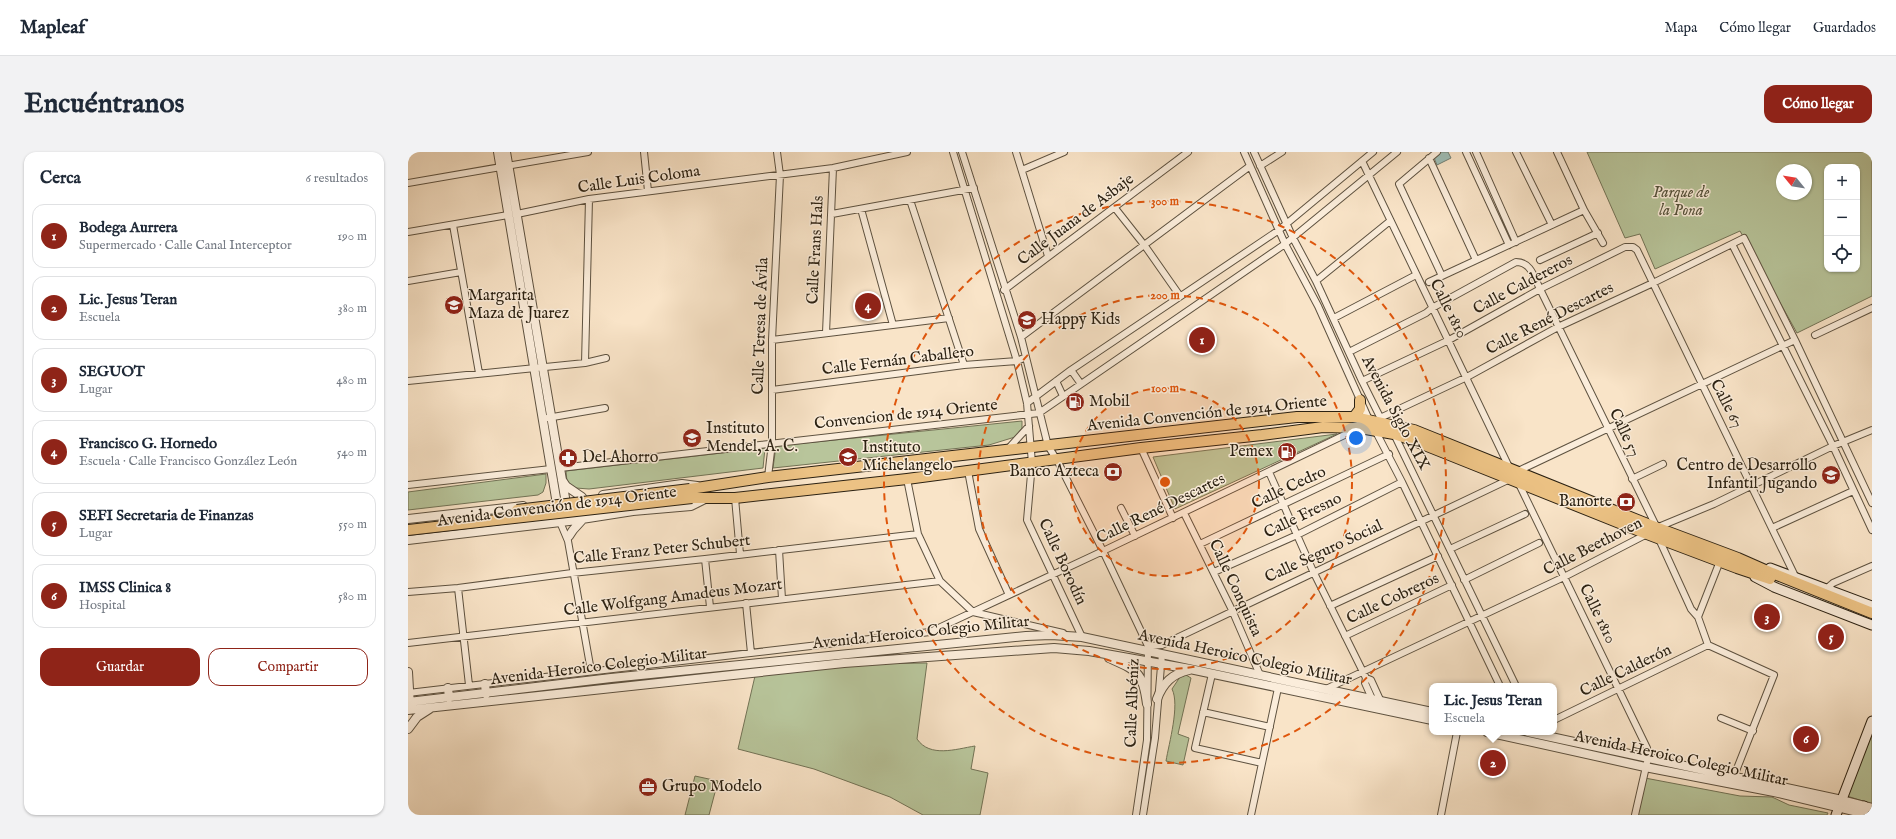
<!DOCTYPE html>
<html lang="es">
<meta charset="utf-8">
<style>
body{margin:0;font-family:"IM FELL English",serif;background:#f2f2f3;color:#1f2937}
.controls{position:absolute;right:12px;top:12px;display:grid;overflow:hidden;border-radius:8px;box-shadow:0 1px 3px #0004}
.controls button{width:36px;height:36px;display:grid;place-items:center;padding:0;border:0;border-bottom:1px solid #e0e1e3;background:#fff;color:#1f2937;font:20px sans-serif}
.compass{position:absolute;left:1368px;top:12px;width:36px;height:36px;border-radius:50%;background:#fff;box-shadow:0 1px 3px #0004;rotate:300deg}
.you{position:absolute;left:948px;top:286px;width:14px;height:14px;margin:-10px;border:3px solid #fff;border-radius:50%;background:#1a73e8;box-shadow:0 0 0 6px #1a73e833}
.badge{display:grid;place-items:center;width:26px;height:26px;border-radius:50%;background:#8f2418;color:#fff;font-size:13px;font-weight:700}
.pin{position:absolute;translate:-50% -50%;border:2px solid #fff;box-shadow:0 1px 4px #0006}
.popup{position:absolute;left:1021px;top:531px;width:128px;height:52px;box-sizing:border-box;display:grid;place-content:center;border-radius:8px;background:#fff;filter:drop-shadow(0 1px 3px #0005);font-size:13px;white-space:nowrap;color:#747a83}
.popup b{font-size:15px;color:#1f2937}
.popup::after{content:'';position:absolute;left:50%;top:100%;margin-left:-8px;border:8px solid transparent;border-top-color:#fff}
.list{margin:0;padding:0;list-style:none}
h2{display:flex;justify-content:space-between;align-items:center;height:52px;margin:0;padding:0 16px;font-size:17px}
h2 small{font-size:13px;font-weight:400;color:#747a83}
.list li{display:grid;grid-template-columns:26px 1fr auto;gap:12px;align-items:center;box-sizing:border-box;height:64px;margin:0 8px 8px;padding:0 8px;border:1px solid #e0e1e3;border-radius:12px}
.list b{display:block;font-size:15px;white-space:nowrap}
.list p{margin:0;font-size:13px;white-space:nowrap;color:#747a83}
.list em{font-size:13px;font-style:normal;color:#747a83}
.actions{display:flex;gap:8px;padding:12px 16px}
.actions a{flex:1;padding:9px 0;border:1px solid #8f2418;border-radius:12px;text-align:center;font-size:14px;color:#8f2418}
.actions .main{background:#8f2418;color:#fff}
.icon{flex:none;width:22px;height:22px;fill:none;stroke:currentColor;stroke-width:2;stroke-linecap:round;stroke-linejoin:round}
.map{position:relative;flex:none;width:1464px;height:663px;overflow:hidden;border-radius:12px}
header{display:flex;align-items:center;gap:24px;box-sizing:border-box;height:56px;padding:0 20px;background:#fff;border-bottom:1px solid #e0e1e3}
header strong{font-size:19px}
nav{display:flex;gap:22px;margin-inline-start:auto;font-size:14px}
.intro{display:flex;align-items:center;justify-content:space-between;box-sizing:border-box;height:96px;padding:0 24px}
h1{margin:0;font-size:28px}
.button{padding:10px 18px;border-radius:12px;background:#8f2418;color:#fff;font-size:14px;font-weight:700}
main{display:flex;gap:24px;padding:0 24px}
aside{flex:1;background:#fff;border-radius:12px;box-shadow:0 1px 3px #0004}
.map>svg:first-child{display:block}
.green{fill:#b8c59b;stroke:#727356;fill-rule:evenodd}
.water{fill:#9ebeb6;stroke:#707f74}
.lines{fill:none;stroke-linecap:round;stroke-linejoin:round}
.minor-casing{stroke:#5e5240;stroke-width:8}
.tertiary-casing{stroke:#5e5240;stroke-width:10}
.secondary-casing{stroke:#2b2112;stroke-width:11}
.primary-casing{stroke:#2b2112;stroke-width:12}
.minor{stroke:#fbeddb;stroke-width:6}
.tertiary{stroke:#fbeddb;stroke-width:8}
.secondary{stroke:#fbeddb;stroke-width:9}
.primary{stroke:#ecc284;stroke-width:10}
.primary-bridge-casing{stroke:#2b2112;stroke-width:12;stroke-linecap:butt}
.primary-bridge{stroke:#ecc284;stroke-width:10}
.ring{fill:none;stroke:#df560c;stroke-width:2;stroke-dasharray:7 5}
.labels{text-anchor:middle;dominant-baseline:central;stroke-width:3;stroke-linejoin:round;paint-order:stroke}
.street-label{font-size:16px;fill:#2b2112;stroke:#fbeddb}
.park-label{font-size:16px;font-style:italic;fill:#55523b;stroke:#fbeddb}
.poi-label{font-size:16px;fill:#2b2112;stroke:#fbeddb;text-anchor:start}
.centre{fill:#df560c;stroke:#fbeddb;stroke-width:2}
.ring-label{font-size:12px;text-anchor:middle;font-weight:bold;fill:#df560c;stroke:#fbeddb;stroke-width:3;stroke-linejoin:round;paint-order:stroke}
</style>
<header>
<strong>Mapleaf</strong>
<nav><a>Mapa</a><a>Cómo llegar</a><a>Guardados</a></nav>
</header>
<div class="intro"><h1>Encuéntranos</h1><a class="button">Cómo llegar</a></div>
<main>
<aside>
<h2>Cerca<small>6 resultados</small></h2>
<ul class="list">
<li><span class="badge">1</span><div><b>Bodega Aurrera</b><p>Supermercado · Calle Canal Interceptor</p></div><em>190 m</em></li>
<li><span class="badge">2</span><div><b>Lic. Jesus Teran</b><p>Escuela</p></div><em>380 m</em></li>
<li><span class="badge">3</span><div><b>SEGUOT</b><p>Lugar</p></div><em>480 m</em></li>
<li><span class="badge">4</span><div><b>Francisco G. Hornedo</b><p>Escuela · Calle Francisco González León</p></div><em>540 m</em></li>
<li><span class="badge">5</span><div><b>SEFI Secretaria de Finanzas</b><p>Lugar</p></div><em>550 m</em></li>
<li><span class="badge">6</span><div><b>IMSS Clinica 8</b><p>Hospital</p></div><em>580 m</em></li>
</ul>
<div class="actions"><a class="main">Guardar</a><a>Compartir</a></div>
</aside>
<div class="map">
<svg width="1464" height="663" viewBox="0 0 1464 663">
<rect width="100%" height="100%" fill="#f9e4c8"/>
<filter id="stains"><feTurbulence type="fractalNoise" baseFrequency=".005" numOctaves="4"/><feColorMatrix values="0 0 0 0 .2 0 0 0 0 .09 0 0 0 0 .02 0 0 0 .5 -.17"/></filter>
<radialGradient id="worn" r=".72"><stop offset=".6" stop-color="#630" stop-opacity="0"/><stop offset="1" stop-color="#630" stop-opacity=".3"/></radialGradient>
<!-- green -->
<path class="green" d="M1179 0H1464V144L1389 181 1332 79 1247 117 1232 82 1217 86ZM1419 15H1449V117H1419ZM1374 18H1398V42H1374Z
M614 269V276L607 285 581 293 365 316 368 294Z
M929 282 767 357 745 305Z
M357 296 355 316 181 337 168 336 159 330 158 319Z
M138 322V331L135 340 130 343 0 358V340Z
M519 511 509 587C522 606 548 597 567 594L563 617 580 621 572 663H515L482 645 406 617 330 597 347 524 453 512Z
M778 523 783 526 770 582 781 586 775 613 758 609C761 591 772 553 764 537L772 525Z
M1464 578V652L1439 644Z
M287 624 310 629 301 663H277Z
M1237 626 1332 644 1364 645 1381 653 1420 661 1419 663H1229Z"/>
<!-- water -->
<path class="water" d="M1029 0H1040L1043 6 1029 13 1025 3Z"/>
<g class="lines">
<!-- minor casing -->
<g class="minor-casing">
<path id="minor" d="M236 0 240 39
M545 0 609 209 619 251 624 311 619 368 674 485
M554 0 613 185 640 294 649 308 695 399 740 494 739 588 728 663
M608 0 640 104
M836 0 877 92 910 154 962 270
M846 0 885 86 908 129 954 229 974 269
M1029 0 991 32 1034 124
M1058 0 1101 93
M1068 0 1108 90
M1108 0 1144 73
M1149 0 1176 58 1195 91
M1021 6 1068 108
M954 9 1102 317
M852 14 874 0
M614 18 656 0
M0 31 180 0
M502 48 556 213
M707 56 737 94 772 144
M453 57 485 173
M109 62 181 47 425 16 499 0
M424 62 566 36
M45 73 71 221
M0 80 100 63
M1324 92 1425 294 1464 378
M1132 108 1190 81
M0 129 53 120
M908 129 982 69
M1021 130 1176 58
M596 138 780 0
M926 166 1008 123
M418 181 425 16
M1407 183 1464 156
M613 185 842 14
M364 188 541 166
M941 200 1018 161 1024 156 1108 110C1123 110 1126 125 1132 137L1249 376
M177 211 181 47
M663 218 673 232
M0 229 177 211 198 206
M648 229 655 244
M954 229 1041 188 1132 137 1217 95H1225L1229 98 1387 424
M364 238 556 213 609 209 618 205
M619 251 663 218 871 78 965 0
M139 266 197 256
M972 266 1059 225 1150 175 1245 131 1336 86 1387 188 1464 351
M967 278 994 330 1092 534
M986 282 1108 534
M733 296 765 366
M599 298 621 274
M152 316 631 261 877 92 989 0
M560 319 571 377 601 443
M861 320 905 419 958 526 957 531 965 549
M1108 320 1387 188
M360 325 364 291V188L372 23 369 0
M499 327 510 382 532 429 565 460 655 481
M1224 327 1255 312
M1111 332 1239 596 1240 606 1227 663
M0 333 143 317
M327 346 332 402
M713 356 727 384
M776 361 824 458 852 523
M152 370 160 389 183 519
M1248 376 1306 352 1425 294 1464 278
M1364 376 1445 339
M1251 387 1283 457 1290 465 1300 493 1366 523 1326 624
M792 392 981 302
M1042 397 1117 362
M371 398 374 447
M297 407 302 455
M806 420 889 383 994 330
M1056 428 1131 391
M50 436 61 533
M1418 437 1425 431 1464 414
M0 440 50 436 164 421 297 407 510 382
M338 451 343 501
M922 454 1030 404
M1290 465 1312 409
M937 484 1044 433
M0 491 532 429
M740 494 754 493 1102 327
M804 522 787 596 854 611
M958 526 963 528 974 552
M918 537 1156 425 1241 381
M0 541 522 480 695 399 949 277
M795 560 862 575
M1313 566 1345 579
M1146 568 1300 493
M735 663 747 586 754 502
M843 663 870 536
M1033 663 1049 580"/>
</g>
<!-- tertiary casing -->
<g class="tertiary-casing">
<path id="tertiary" d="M90 0 152 370
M98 0 161 369
M154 328 158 334 174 345
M195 343 274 332 289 334
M0 367 115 354
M161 384 165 378 175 367
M0 388 161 369 225 359 283 354 297 347
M701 506C730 519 735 520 739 552
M0 520 2 555
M77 532 78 542
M40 536 41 546
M749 547C755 531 764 522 781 518
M0 550 203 526 618 484 643 483 674 485 1024 560
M0 558 436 511 646 496 681 499 782 517 1024 568
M0 577 9 565 23 556
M1079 580 1237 615 1366 640 1462 663
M1120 580 1434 648 1464 656"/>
</g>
<!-- secondary casing -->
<g class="secondary-casing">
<path id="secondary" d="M1362 416 1464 454
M1347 425 1366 435 1464 473
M1428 663 1464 569
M1455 663 1456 654"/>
</g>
<!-- primary casing -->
<g class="primary-casing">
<path id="primary" d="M946 265 952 257V248
M282 337 360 325 889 265H946L1006 278 1242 373 1330 406 1364 421 1464 461
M284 346H327L499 327 733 296 854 283 915 275 952 276 986 282 1004 288 1239 382 1329 416 1362 427"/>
</g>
<!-- minor -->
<use href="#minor" class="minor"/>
<!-- tertiary -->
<use href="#tertiary" class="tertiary"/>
<!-- secondary -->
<use href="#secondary" class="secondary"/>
<!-- primary -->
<use href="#primary" class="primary"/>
<!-- primary-bridge casing -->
<g class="primary-bridge-casing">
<path id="primary-bridge" d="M109 358 282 337
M0 378 284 346"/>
</g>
<!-- primary-bridge -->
<use href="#primary-bridge" class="primary-bridge"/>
</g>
<!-- distance rings -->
<circle cx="757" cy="330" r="94" fill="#df560c" fill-opacity=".12"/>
<g class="ring">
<circle cx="757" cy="330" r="94"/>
<circle cx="757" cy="330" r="187"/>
<circle cx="757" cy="330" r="281"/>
</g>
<!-- icons -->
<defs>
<g id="school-disc" transform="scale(1)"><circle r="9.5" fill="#8f2418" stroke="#fbeddb"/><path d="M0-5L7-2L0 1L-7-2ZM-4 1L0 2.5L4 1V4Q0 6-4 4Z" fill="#fff"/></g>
<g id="fuel-disc" transform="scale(1)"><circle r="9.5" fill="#8f2418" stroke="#fbeddb"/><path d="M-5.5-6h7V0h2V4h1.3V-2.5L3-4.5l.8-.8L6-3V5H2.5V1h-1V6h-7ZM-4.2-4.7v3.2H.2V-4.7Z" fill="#fff"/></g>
<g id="university-disc" transform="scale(1)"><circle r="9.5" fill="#8f2418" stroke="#fbeddb"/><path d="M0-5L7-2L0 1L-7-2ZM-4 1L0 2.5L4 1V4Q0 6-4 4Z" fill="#fff"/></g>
<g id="pharmacy-disc" transform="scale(1)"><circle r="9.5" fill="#8f2418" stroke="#fbeddb"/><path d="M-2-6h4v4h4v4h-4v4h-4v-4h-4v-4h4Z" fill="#fff"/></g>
<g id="bank-disc" transform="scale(1)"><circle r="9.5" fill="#8f2418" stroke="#fbeddb"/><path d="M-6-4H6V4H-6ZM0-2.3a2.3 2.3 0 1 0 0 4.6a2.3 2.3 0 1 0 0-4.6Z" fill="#fff"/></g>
<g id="office-disc" transform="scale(1)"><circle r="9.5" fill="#8f2418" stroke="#fbeddb"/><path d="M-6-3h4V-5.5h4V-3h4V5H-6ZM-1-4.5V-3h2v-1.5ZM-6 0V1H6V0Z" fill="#fff"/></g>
</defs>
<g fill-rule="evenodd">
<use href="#school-disc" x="46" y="153"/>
<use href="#school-disc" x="619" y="168"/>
<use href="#fuel-disc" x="667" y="250"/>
<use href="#university-disc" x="284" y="286"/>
<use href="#fuel-disc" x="879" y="300"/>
<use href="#school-disc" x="440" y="305"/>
<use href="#pharmacy-disc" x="160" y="306"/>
<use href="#bank-disc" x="705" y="320"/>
<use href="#school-disc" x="1423" y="323"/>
<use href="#bank-disc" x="1218" y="350"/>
<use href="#office-disc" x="240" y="635"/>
</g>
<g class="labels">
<!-- street labels -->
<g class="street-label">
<text transform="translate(231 28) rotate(-8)">Calle Luis Coloma</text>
<text transform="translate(668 68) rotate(-37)">Calle Juana de Asbaje</text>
<text transform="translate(408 98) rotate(-87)">Calle Frans Hals</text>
<text transform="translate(1115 133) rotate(-28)">Calle Caldereros</text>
<text transform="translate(1040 157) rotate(63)">Calle 1810</text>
<text transform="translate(1142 167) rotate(-27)">Calle René Descartes</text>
<text transform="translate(353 174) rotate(-88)">Calle Teresa de Ávila</text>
<text transform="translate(490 209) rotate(-7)">Calle Fernán Caballero</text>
<text transform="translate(1318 252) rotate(63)">Calle 67</text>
<text transform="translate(987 261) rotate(62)">Avenida Siglo XIX</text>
<text transform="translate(799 262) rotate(-6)">Avenida Convención de 1914 Oriente</text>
<text transform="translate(498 263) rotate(-6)">Convencion de 1914 Oriente</text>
<text transform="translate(1216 281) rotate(65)">Calle 57</text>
<text transform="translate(881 336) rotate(-25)">Calle Cedro</text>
<text transform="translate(149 355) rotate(-7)">Avenida Convención de 1914 Oriente</text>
<text transform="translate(753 357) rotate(-26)">Calle René Descartes</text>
<text transform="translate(895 364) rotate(-26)">Calle Fresno</text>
<text transform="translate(1185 395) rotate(-27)">Calle Beethoven</text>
<text transform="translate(254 398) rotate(-6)">Calle Franz Peter Schubert</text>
<text transform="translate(916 400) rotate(-25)">Calle Seguro Social</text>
<text transform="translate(654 410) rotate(65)">Calle Borodín</text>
<text transform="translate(827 436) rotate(65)">Calle Conquista</text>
<text transform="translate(265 446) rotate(-7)">Calle Wolfgang Amadeus Mozart</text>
<text transform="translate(985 447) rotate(-25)">Calle Cobreros</text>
<text transform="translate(1189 462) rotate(64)">Calle 1810</text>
<text transform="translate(513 481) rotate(-6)">Avenida Heroico Colegio Militar</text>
<text transform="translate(837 506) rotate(12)">Avenida Heroico Colegio Militar</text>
<text transform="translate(191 515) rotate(-7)">Avenida Heroico Colegio Militar</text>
<text transform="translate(1218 519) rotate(-26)">Calle Calderón</text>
<text transform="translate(725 551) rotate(-88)">Calle Albéniz</text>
<text transform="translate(1273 607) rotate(12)">Avenida Heroico Colegio Militar</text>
</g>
<!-- park labels -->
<g class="park-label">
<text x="1273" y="41">Parque de<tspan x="1273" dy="18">la Pona</tspan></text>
</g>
<!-- poi labels -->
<g class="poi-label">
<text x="60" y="144">Margarita<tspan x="60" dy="18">Maza de Juarez</tspan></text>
<text x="633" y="168">Happy Kids</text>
<text x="681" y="250">Mobil</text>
<text x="298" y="277">Instituto<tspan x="298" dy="18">Mendel, A. C.</tspan></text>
<text x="454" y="296">Instituto<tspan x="454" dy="18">Michelangelo</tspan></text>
<text x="865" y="300" text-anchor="end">Pemex</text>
<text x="174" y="306">Del Ahorro</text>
<text x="1409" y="314" text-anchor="end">Centro de Desarrollo<tspan x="1409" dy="18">Infantil Jugando</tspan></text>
<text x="691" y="320" text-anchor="end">Banco Azteca</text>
<text x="1204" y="350" text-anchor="end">Banorte</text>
<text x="254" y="635">Grupo Modelo</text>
</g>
</g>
<circle cx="757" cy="330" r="6" class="centre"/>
<g class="ring-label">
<text x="757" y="53">300 m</text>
<text x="757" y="147">200 m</text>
<text x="757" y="240">100 m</text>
</g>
<rect width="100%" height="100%" filter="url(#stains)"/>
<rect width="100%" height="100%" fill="url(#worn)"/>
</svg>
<div class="controls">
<button>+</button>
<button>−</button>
<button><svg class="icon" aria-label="locate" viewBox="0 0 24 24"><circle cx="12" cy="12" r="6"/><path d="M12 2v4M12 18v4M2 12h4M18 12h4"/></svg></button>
</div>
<svg class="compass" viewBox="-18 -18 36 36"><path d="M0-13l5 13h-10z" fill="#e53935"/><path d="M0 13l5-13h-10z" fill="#747a83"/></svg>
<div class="you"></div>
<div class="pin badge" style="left:794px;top:188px">1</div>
<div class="pin badge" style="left:1085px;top:611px">2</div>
<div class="popup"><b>Lic. Jesus Teran</b>Escuela</div>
<div class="pin badge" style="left:1359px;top:465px">3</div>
<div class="pin badge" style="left:460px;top:154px">4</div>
<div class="pin badge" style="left:1423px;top:485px">5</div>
<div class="pin badge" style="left:1398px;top:587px">6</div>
</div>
</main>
